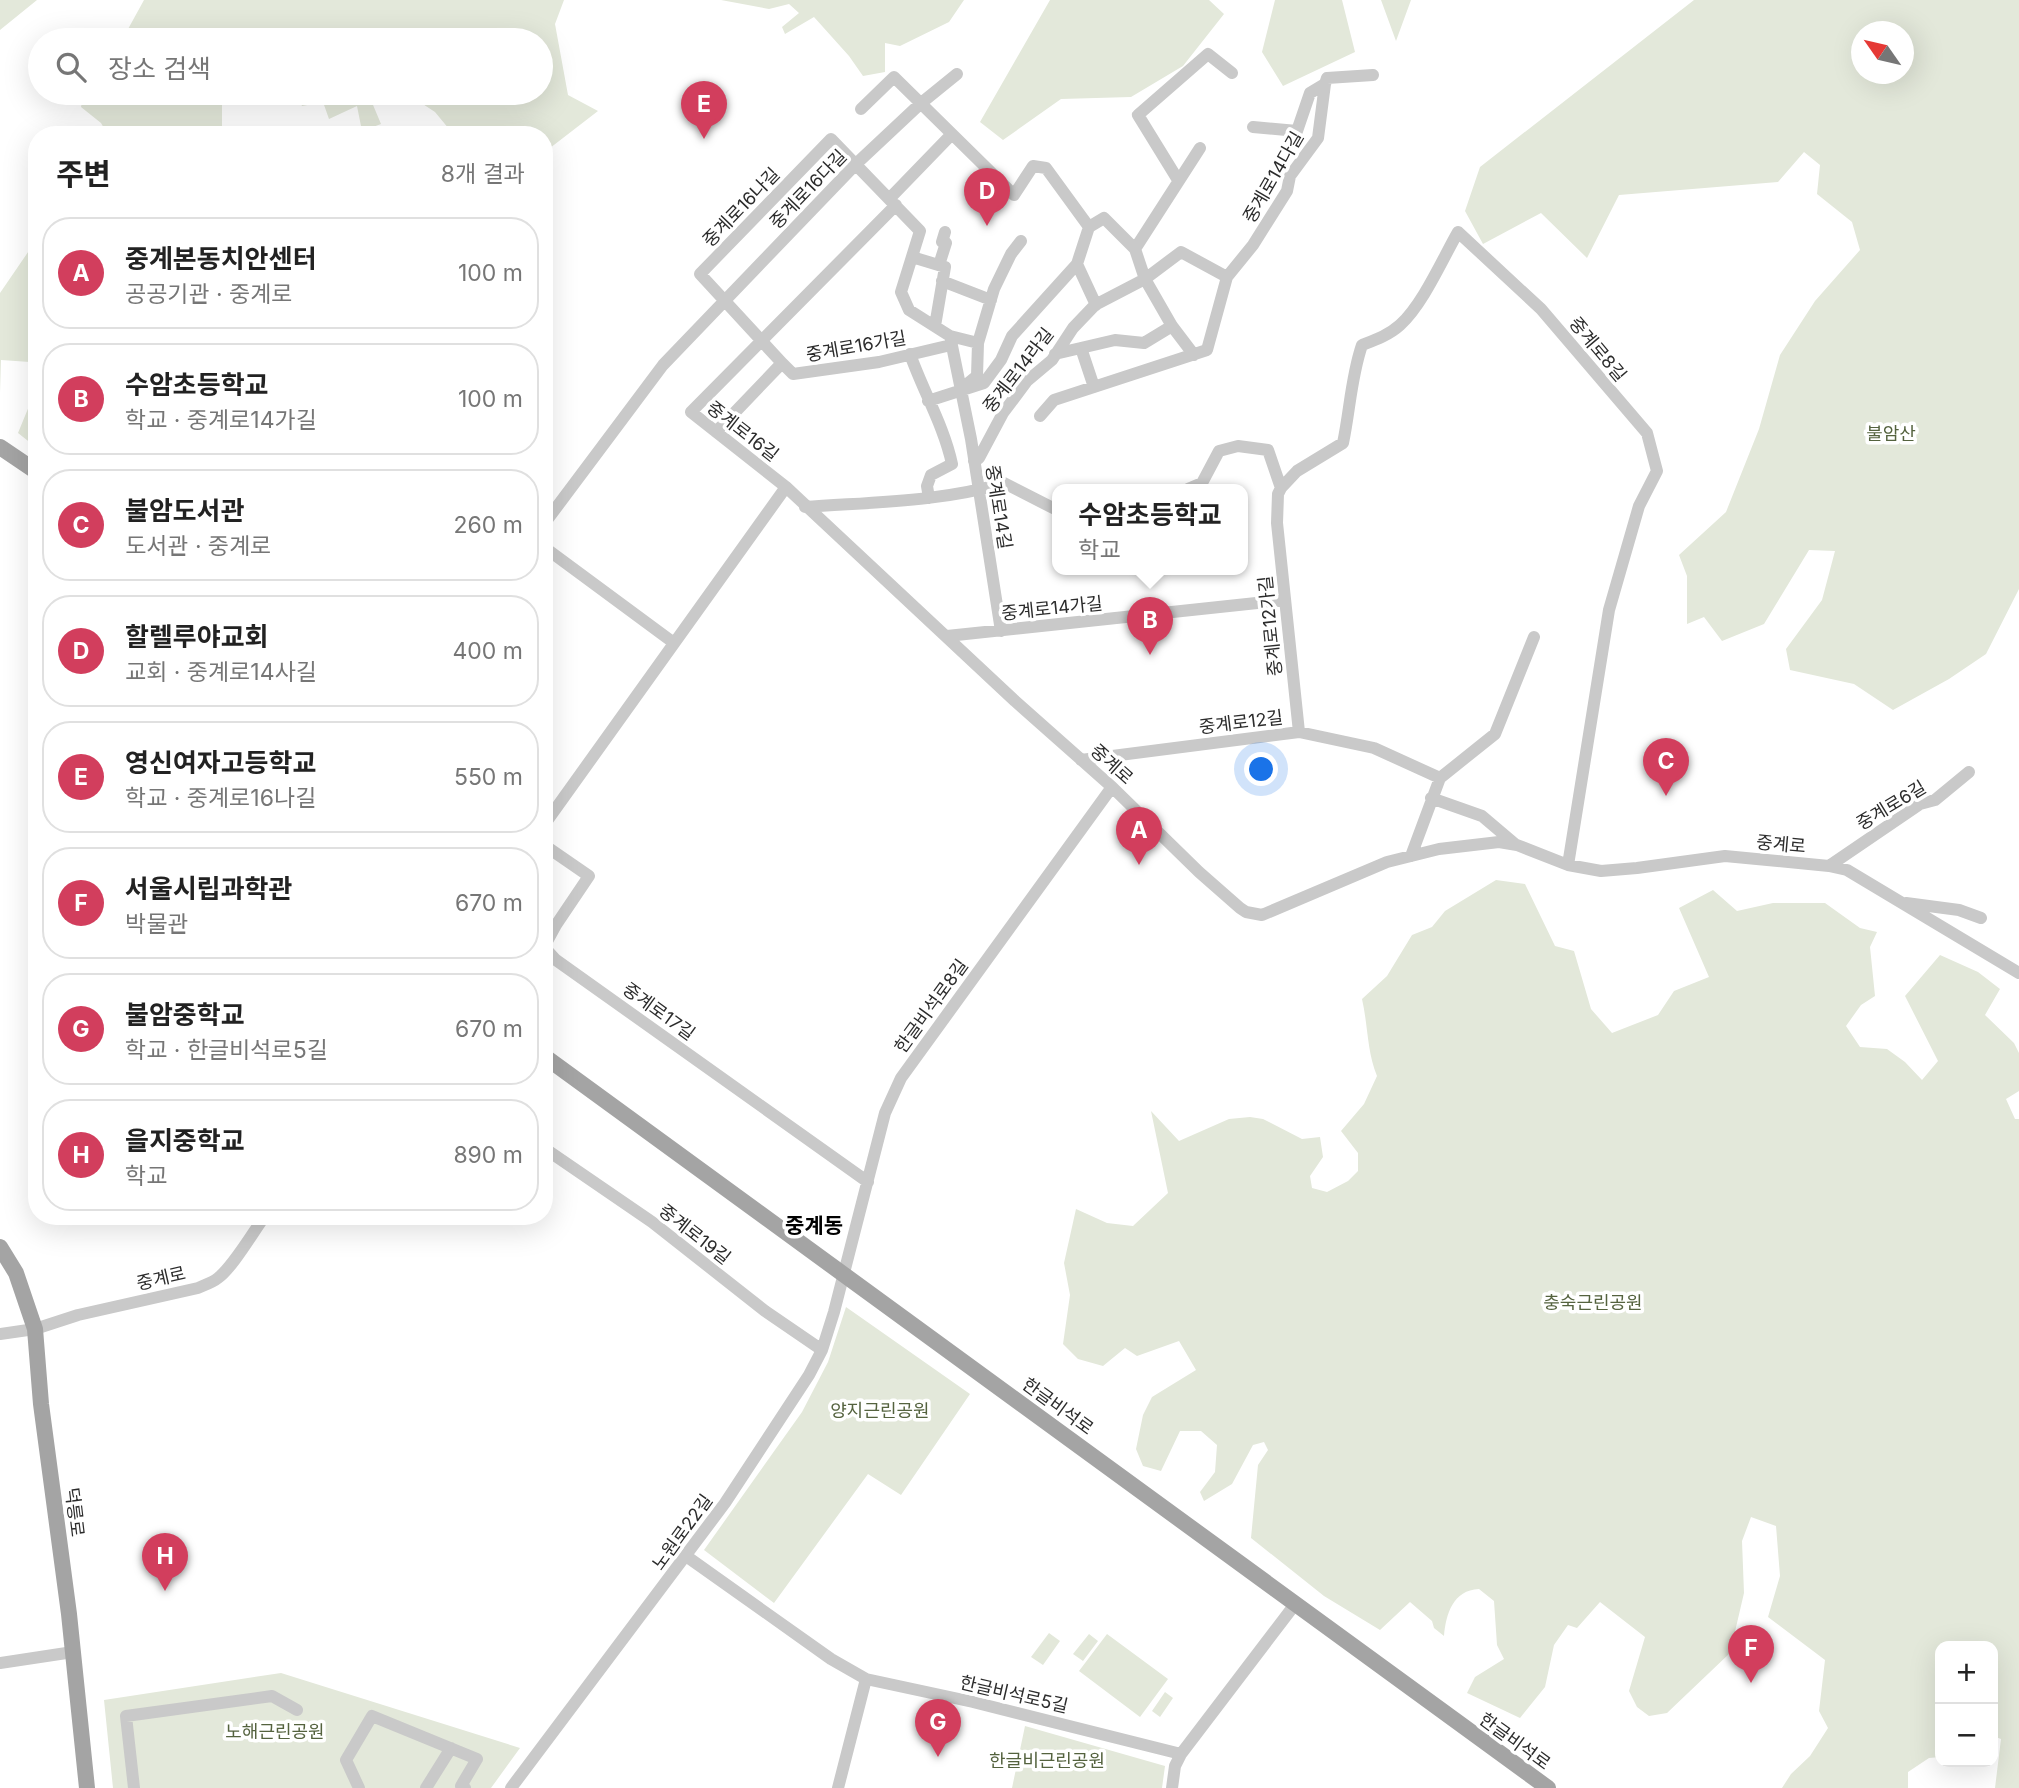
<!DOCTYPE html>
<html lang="ko">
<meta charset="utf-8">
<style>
body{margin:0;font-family:Inter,"Noto Sans KR",sans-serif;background:#f6f6f6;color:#222}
.controls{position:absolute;right:21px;bottom:21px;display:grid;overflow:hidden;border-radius:14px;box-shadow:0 7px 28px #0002}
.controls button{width:63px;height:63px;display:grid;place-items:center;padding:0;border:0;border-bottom:2px solid #e0e0e0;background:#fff;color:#222;font:35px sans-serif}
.compass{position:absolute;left:1851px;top:21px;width:63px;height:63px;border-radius:50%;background:#fff;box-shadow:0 7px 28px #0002;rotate:304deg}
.you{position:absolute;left:1262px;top:770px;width:24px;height:24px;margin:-18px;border:5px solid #fff;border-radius:50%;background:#1a73e8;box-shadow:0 0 0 10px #1a73e833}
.badge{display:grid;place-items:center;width:46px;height:46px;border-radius:50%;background:#d23e5d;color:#fff;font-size:23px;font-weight:700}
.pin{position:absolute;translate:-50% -58px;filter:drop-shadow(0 2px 4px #0008)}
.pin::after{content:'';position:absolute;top:37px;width:24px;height:21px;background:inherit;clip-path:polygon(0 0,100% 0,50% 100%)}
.popup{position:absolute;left:1052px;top:484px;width:196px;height:91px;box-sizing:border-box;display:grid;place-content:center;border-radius:14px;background:#fff;filter:drop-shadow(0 2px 5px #0005);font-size:23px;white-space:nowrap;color:#767676}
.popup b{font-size:26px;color:#222}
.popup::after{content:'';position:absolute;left:50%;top:100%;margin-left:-14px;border:14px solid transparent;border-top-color:#fff}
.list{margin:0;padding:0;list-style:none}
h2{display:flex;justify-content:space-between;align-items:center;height:91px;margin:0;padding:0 28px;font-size:30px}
h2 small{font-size:23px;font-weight:400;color:#767676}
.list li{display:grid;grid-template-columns:46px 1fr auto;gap:21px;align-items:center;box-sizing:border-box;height:112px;margin:0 14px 14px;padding:0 14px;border:2px solid #e0e0e0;border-radius:28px}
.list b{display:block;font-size:26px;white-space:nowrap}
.list p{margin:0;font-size:23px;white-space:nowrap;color:#767676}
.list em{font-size:23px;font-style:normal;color:#767676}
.icon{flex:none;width:38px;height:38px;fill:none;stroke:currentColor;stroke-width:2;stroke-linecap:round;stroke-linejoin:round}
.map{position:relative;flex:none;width:2019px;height:1788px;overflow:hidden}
.search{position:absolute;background:#fff;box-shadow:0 7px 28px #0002;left:28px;top:28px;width:525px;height:77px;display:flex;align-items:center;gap:18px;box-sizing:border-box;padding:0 24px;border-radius:38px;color:#767676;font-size:26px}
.panel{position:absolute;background:#fff;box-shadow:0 7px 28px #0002;left:28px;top:126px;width:525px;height:1099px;border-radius:28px}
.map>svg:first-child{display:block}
.green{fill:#e3e8da;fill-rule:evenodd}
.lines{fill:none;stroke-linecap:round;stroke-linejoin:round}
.minor{stroke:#c9c9c9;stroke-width:12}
.major{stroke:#a4a4a4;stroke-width:16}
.labels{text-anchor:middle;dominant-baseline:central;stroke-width:7;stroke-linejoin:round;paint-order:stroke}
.street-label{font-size:18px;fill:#2c2c2c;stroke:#fff}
.park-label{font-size:18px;fill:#54623e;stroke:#fff}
.quarter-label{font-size:21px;font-weight:bold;fill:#000;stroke:#fff}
</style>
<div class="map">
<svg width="2019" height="1788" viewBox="0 0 2019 1788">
<rect width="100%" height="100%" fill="#fff"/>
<!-- green -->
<path class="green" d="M0 0H37L0 30Z
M144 0H564L555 24 568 95 598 111 550 148C547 169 552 190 544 210V135H454L435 112 406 93H541V40H260L255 38 253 40H122Z
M721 0H964L949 22 900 46 885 43V72L863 76 849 56 814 17 785 34 782 27 799 13 789 4 769 9Z
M1050 0H1209L1224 14 1183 66 1131 97 1061 99 1003 140 980 122Z
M1275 0H1342L1355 52 1283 86 1262 52Z
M1381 0H1411L1396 41Z
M1694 0H2019V589L1986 654 1949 679 1893 710 1854 684 1790 670 1786 649 1822 600 1835 551 1809 550 1764 624 1722 641 1704 617 1687 624V576L1679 555 1726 512 1759 429 1780 355 1815 301 1860 250 1852 222 1817 194 1820 165 1804 152 1778 182 1619 195 1587 258 1541 213 1483 244 1465 211 1480 167ZM1862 32H1904V74H1862Z
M84 93H232L222 99V135H108L101 123 81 107Z
M296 93H368L381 124 362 131 357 106 329 119 323 102 302 106Z
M37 239V448L18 433 34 394 30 362 1 360 0 393V293Z
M1496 880 1525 884 1555 946 1574 951 1591 1009 1612 1033 1658 1015 1674 991 1709 977 1679 908 1713 890 1737 911 1773 903H1825L1860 928 1877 932 1870 947 1875 996 1861 1005 1846 1026 1860 1047 1887 1049 1905 1062 1922 1080 1938 1061 1905 996 1940 955 1978 972 2000 989 1985 1015 2014 1043 2019 1053V1091L2006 1099 2015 1119H2019V1788H1995L2001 1739 1993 1736V1646H1940V1757L1929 1758 1908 1772V1788H1782L1791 1774 1810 1756 1828 1728 1819 1711 1825 1660 1768 1617 1780 1576 1776 1526 1751 1517 1742 1541 1744 1593 1730 1653 1667 1713 1649 1716 1637 1707 1629 1691 1645 1637 1600 1602 1577 1628 1568 1625 1554 1645 1545 1687 1520 1718 1467 1693 1475 1677 1504 1659 1497 1645 1494 1601 1479 1589C1453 1590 1446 1614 1444 1636L1434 1628 1432 1621 1410 1602 1380 1630 1324 1596 1251 1538 1258 1465 1268 1450 1264 1442 1253 1445 1232 1484 1204 1501 1200 1492 1215 1472 1217 1445 1201 1431H1180L1161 1471 1143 1466 1136 1449 1143 1415 1152 1397 1196 1370 1179 1341 1137 1356 1125 1348 1103 1366 1078 1359 1063 1344 1070 1295 1064 1263 1076 1209 1107 1223 1133 1226 1168 1193 1151 1111 1179 1141 1229 1119 1250 1117 1263 1119 1302 1139 1320 1137 1323 1157 1310 1176 1312 1188 1327 1192 1348 1181 1358 1171V1153L1341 1131 1364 1104 1377 1076C1367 1052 1368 1025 1362 999L1387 976 1412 935 1432 927 1445 911Z
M846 1307 970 1394 901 1495 868 1474 774 1603 704 1550 802 1412 828 1362Z
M1049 1633 1060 1641 1043 1665 1031 1657Z
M1089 1634 1098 1641 1083 1661 1073 1654Z
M1107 1634 1168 1679 1140 1717 1079 1671Z
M281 1673 520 1748 491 1788H113L104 1700Z
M1165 1692 1173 1698 1160 1717 1152 1711Z
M1025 1726 1165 1766 1162 1788H1012Z"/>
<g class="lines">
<!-- minor -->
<path class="minor" d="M861 109 894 77 1014 195 1033 166 1046 168 1089 227 1077 264 1012 336 1001 360 984 383 928 401
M1253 127 1297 131 1310 93 1325 84 1327 78 1373 75
M1178 180 1138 115 1208 54 1232 73
M890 198 951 135
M1135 249 1200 148
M912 257 945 267 935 326
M1077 264 1096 305
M939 265 946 243 942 242 945 232
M942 281 991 300
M950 336 978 343
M1081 348 1094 387
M910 354C923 391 944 426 952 464L931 475 927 486 929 498
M1055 354 1115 340 1144 343 1172 326
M1194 355 1172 326 1145 279 1181 252 1227 277
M782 363 700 274 831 139 920 231 901 292 909 310 950 336 971 439 1001 631
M966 385 977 376 978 343 994 289 1011 254 1021 241
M1040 416 1054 400 1207 350 1227 277 1253 245 1287 191 1290 176 1318 138 1325 84
M716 432 782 363 793 374 879 362 951 345
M974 461 979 458 1003 413 1027 381 1052 360 1073 328 1095 305 1145 279 1135 249 1104 218 1089 227
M786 487 691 412 896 205
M1188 489 1202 483 1219 451 1238 446 1268 450 1281 488
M805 507C872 502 941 502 1004 483L1057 510
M544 524 663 365 856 164 920 104 957 74
M544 547 674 643
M947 636 1285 600
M1299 732 1277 523 1278 494 1281 488 1297 471 1343 443C1350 410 1351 377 1362 345 1375 340 1389 335 1400 325 1423 304 1442 260 1458 232L1541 309 1647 433 1657 471 1639 506 1609 610 1568 865
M1081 760 1299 732 1374 748 1440 778
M1431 798 1482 816 1515 844
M544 825 786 487 1015 701 1112 787 1199 872 1240 908 1246 912 1262 915 1387 862 1439 849 1499 842 1517 845 1568 865 1601 871 1637 868 1725 856 1829 866 1847 870 2019 973
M544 845 589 876 556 925 544 947 556 960 868 1182
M1411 856 1440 778 1495 734 1534 637
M1829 866 1920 804 1935 800 1969 772
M1906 903 1959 910 1981 918
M544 1148 652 1222 765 1311 822 1350
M0 1334 35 1329 78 1315 198 1288C204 1285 212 1283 218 1278 233 1267 253 1232 265 1216
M686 1556 831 1659 866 1679 973 1702 1181 1754
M0 1663 73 1652
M134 1788 126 1716 272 1696 297 1710
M359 1788 346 1760 372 1716 477 1759 461 1786 465 1788
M426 1788 451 1748
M511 1788 725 1503 809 1375 822 1350 834 1312 885 1113 901 1078 1112 787
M838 1788 866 1679
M1172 1788 1175 1766 1181 1754 1296 1603"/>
<!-- major -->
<path class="major" d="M0 447 37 472
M544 1056 1548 1788
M0 1247 16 1273 35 1329 41 1404 69 1614 87 1788"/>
</g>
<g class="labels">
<!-- street labels -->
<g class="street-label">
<text transform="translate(1273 177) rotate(-60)">중계로14다길</text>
<text transform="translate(808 189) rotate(-46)">중계로16다길</text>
<text transform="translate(741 207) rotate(-46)">중계로16나길</text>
<text transform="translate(856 346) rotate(-10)">중계로16가길</text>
<text transform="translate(1598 349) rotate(50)">중계로8길</text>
<text transform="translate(1018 370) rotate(-52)">중계로14라길</text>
<text transform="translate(743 431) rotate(38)">중계로16길</text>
<text transform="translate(999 507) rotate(81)">중계로14길</text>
<text transform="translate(1052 608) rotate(-6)">중계로14가길</text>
<text transform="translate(1270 626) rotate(-96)">중계로12가길</text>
<text transform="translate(1241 722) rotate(-7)">중계로12길</text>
<text transform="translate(1112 764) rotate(42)">중계로</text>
<text transform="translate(1891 805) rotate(-31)">중계로6길</text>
<text transform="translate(1781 844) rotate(5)">중계로</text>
<text transform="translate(931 1006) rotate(-54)">한글비석로8길</text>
<text transform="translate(659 1011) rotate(36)">중계로17길</text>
<text transform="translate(695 1234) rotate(38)">중계로19길</text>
<text transform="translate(161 1278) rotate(-13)">중계로</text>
<text transform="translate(1058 1406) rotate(36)">한글비석로</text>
<text transform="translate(75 1512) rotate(83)">덕릉로</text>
<text transform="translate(682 1532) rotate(-54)">노원로22길</text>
<text transform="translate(1014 1694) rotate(13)">한글비석로5길</text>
<text transform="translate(1515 1741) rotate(36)">한글비석로</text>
</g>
<!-- park labels -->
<g class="park-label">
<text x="1891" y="433">불암산</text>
<text x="1593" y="1302">충숙근린공원</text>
<text x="880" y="1410">양지근린공원</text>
<text x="275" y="1731">노해근린공원</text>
<text x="1047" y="1760">한글비근린공원</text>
</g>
<!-- quarter labels -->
<g class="quarter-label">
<text x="814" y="1225">중계동</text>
</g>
</g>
</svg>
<div class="controls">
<button>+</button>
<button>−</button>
</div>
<svg class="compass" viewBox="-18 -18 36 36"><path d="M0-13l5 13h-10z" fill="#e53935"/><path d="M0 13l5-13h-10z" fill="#767676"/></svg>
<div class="you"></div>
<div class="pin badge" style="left:1139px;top:865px">A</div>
<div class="pin badge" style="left:1150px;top:655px">B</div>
<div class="popup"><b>수암초등학교</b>학교</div>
<div class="pin badge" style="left:1666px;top:796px">C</div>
<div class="pin badge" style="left:987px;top:226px">D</div>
<div class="pin badge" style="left:704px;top:139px">E</div>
<div class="pin badge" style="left:1751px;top:1683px">F</div>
<div class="pin badge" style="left:938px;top:1757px">G</div>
<div class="pin badge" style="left:165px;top:1591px">H</div>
<div class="search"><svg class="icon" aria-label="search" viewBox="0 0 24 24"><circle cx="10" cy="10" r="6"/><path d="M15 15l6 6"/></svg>장소 검색</div>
<section class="panel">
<h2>주변<small>8개 결과</small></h2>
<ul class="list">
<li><span class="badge">A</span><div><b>중계본동치안센터</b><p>공공기관 · 중계로</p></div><em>100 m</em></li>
<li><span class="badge">B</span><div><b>수암초등학교</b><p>학교 · 중계로14가길</p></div><em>100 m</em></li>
<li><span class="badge">C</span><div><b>불암도서관</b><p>도서관 · 중계로</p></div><em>260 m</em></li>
<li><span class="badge">D</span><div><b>할렐루야교회</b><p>교회 · 중계로14사길</p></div><em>400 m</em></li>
<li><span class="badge">E</span><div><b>영신여자고등학교</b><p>학교 · 중계로16나길</p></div><em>550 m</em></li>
<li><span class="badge">F</span><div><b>서울시립과학관</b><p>박물관</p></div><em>670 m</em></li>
<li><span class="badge">G</span><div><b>불암중학교</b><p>학교 · 한글비석로5길</p></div><em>670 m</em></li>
<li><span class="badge">H</span><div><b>을지중학교</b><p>학교</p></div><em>890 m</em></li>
</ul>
</section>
</div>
